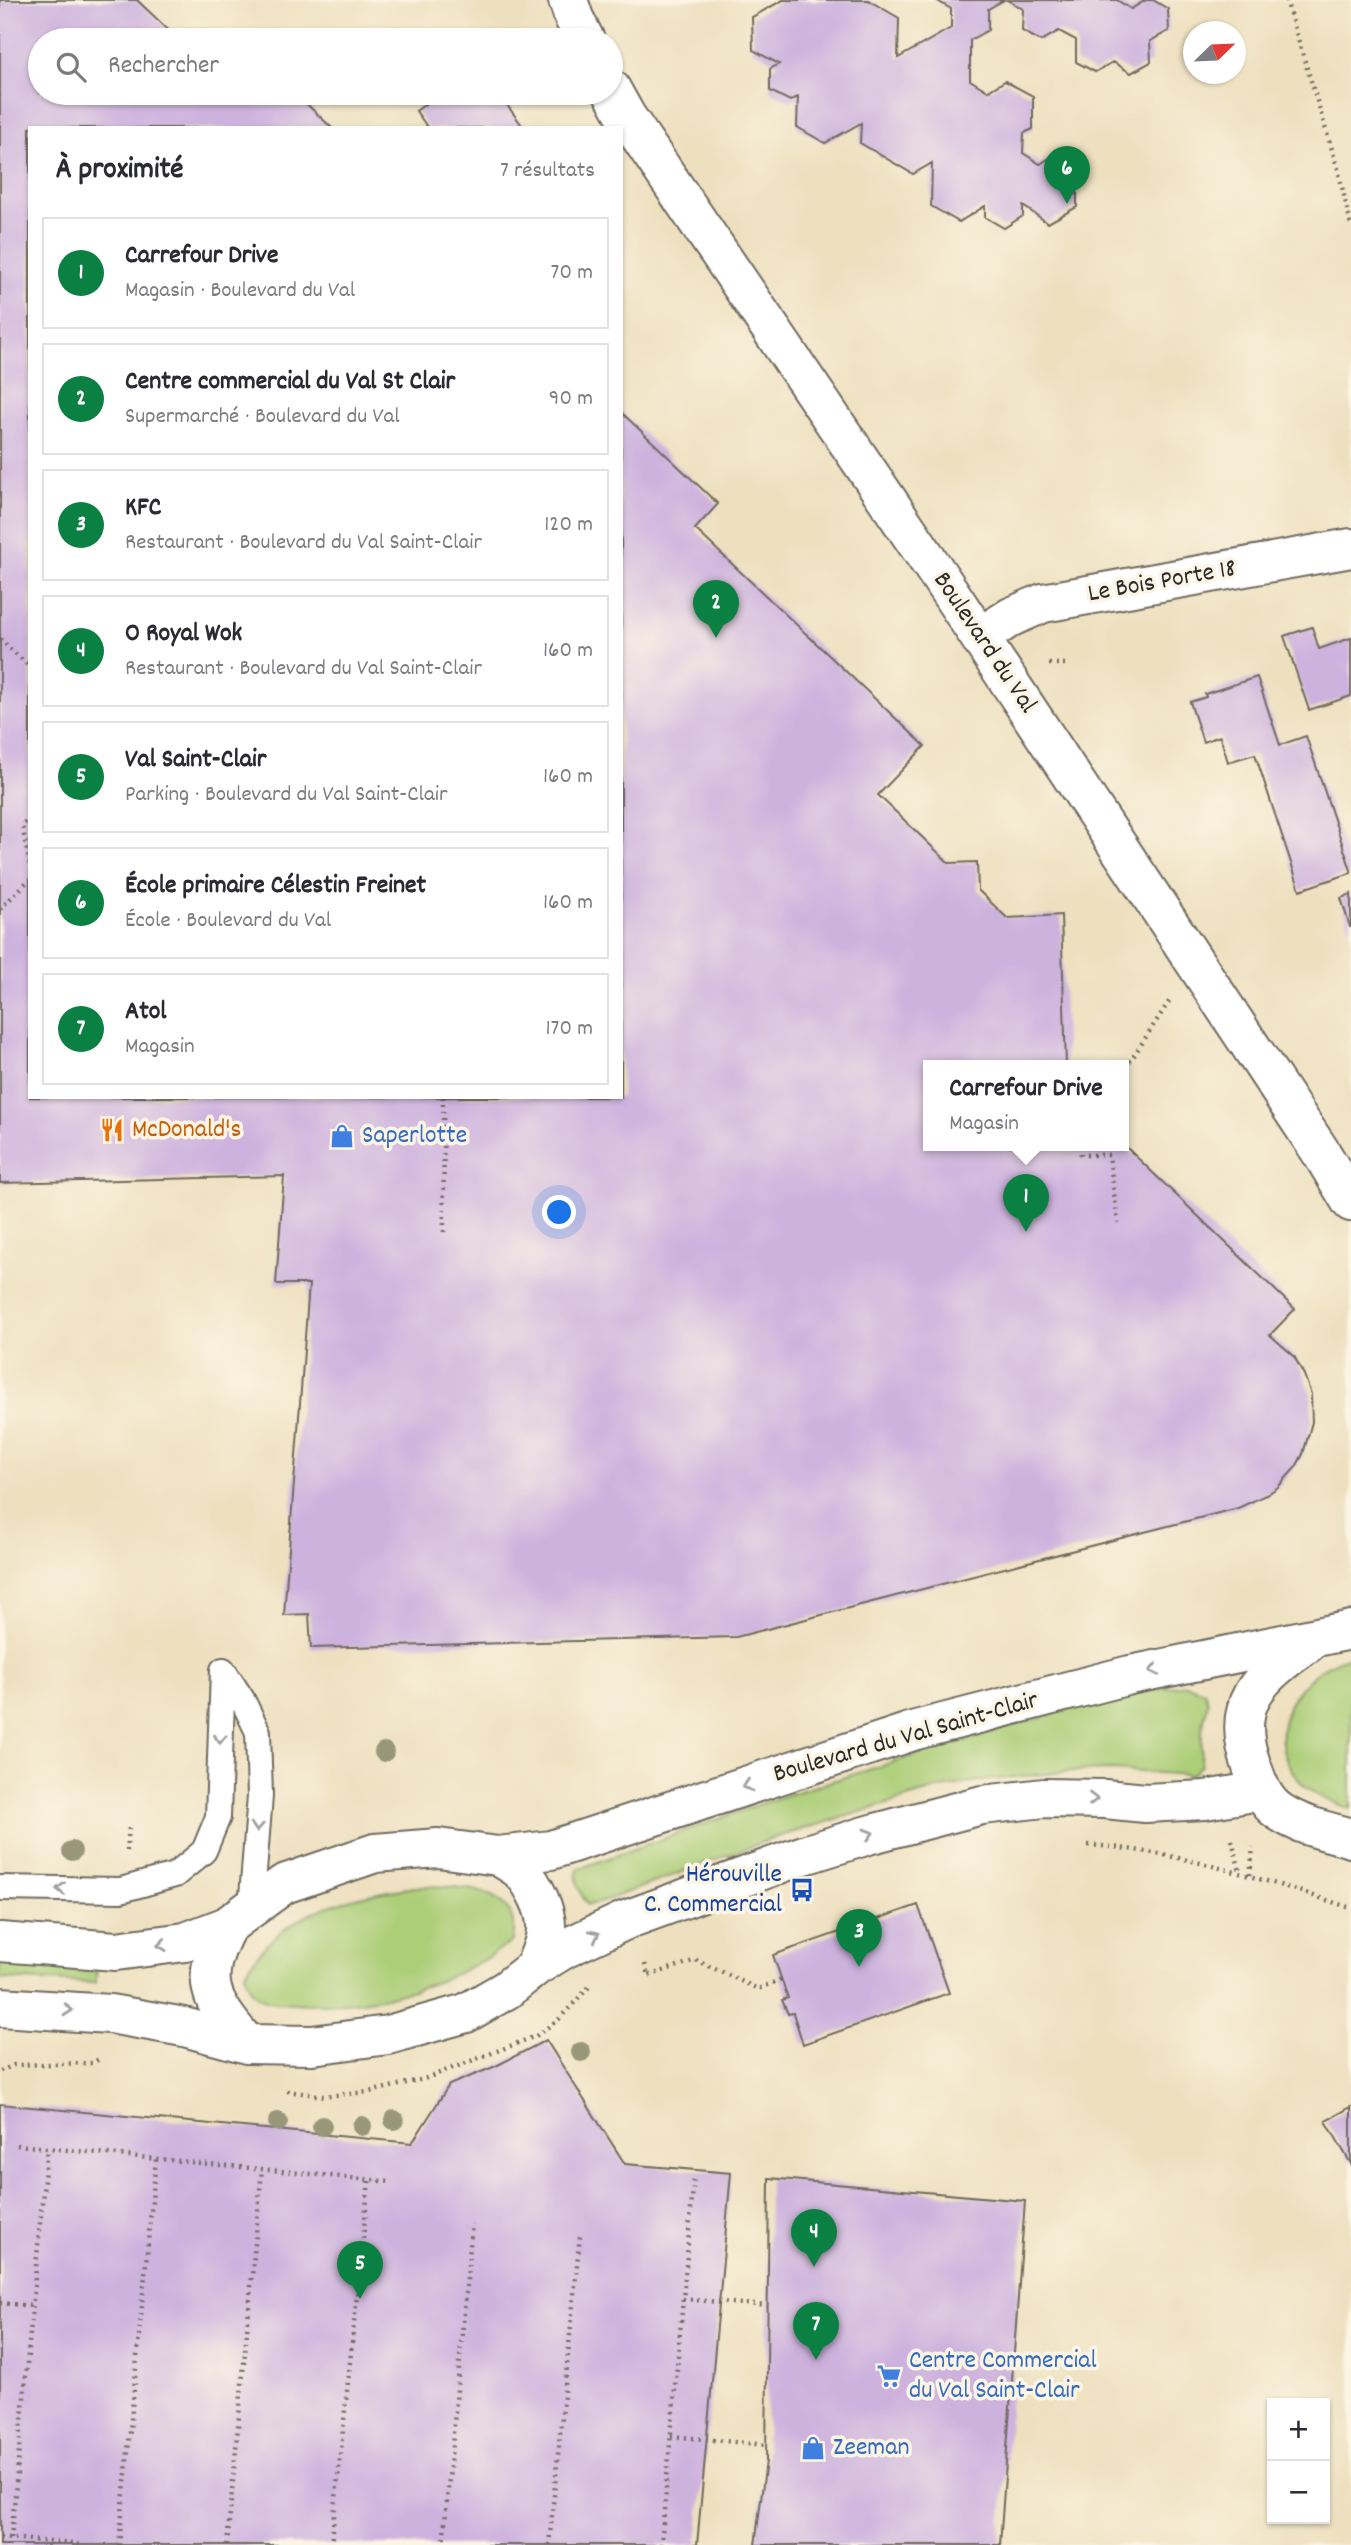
<!DOCTYPE html>
<html lang="fr">
<meta charset="utf-8">
<style>
body{margin:0;font-family:Dekko,sans-serif;background:#f7f7f7;color:#2b2b33}
.controls{position:absolute;right:21px;bottom:21px;display:grid;overflow:hidden;border-radius:0px;box-shadow:0 2px 5px #0004}
.controls button{width:63px;height:63px;display:grid;place-items:center;padding:0;border:0;border-bottom:2px solid #e1e1e2;background:#fff;color:#2b2b33;font:35px sans-serif}
.compass{position:absolute;left:1183px;top:21px;width:63px;height:63px;border-radius:50%;background:#fff;box-shadow:0 2px 5px #0004;rotate:67deg}
.you{position:absolute;left:560px;top:1213px;width:24px;height:24px;margin:-18px;border:5px solid #fff;border-radius:50%;background:#1a73e8;box-shadow:0 0 0 10px #1a73e833}
.badge{display:grid;place-items:center;width:46px;height:46px;border-radius:50%;background:#0b8043;color:#fff;font-size:23px;font-weight:700}
.pin{position:absolute;translate:-50% -58px;filter:drop-shadow(0 2px 4px #0008)}
.pin::after{content:'';position:absolute;top:37px;width:24px;height:21px;background:inherit;clip-path:polygon(0 0,100% 0,50% 100%)}
.popup{position:absolute;left:923px;top:1060px;width:206px;height:91px;box-sizing:border-box;display:grid;place-content:center;border-radius:0px;background:#fff;filter:drop-shadow(0 2px 5px #0005);font-size:23px;white-space:nowrap;color:#7c7c81}
.popup b{font-size:26px;color:#2b2b33}
.popup::after{content:'';position:absolute;left:50%;top:100%;margin-left:-14px;border:14px solid transparent;border-top-color:#fff}
.list{margin:0;padding:0;list-style:none}
h2{display:flex;justify-content:space-between;align-items:center;height:91px;margin:0;padding:0 28px;font-size:30px}
h2 small{font-size:23px;font-weight:400;color:#7c7c81}
.list li{display:grid;grid-template-columns:46px 1fr auto;gap:21px;align-items:center;box-sizing:border-box;height:112px;margin:0 14px 14px;padding:0 14px;border:2px solid #e1e1e2;border-radius:0px}
.list b{display:block;font-size:26px;white-space:nowrap}
.list p{margin:0;font-size:23px;white-space:nowrap;color:#7c7c81}
.list em{font-size:23px;font-style:normal;color:#7c7c81}
.icon{flex:none;width:38px;height:38px;fill:none;stroke:currentColor;stroke-width:2;stroke-linecap:round;stroke-linejoin:round}
.map{position:relative;flex:none;width:1351px;height:2545px;overflow:hidden}
.search{position:absolute;background:#fff;box-shadow:0 2px 5px #0004;left:28px;top:28px;width:595px;height:77px;display:flex;align-items:center;gap:18px;box-sizing:border-box;padding:0 24px;border-radius:38px;color:#7c7c81;font-size:26px}
.panel{position:absolute;background:#fff;box-shadow:0 2px 5px #0004;left:28px;top:126px;width:595px;height:973px;border-radius:0px}
.map>svg:first-child{display:block}
.green{fill:#acce77;stroke:#6c7c51;stroke-width:2}
.building{fill:#cdb2de}
.lines{fill:none;stroke-linecap:round;stroke-linejoin:round}
.service-casing{stroke:#6f6a5f;stroke-width:28}
.minor-casing{stroke:#6f6a5f;stroke-width:42}
.tertiary-casing{stroke:#6f6a5f;stroke-width:42}
.path{stroke:#6f6a5f;stroke-width:4.5;stroke-dasharray:2 5;stroke-linecap:butt}
.service{stroke:#fff;stroke-width:24}
.minor{stroke:#fff;stroke-width:38}
.tertiary{stroke:#fff;stroke-width:38}
.tree{fill:#98977a}
.oneway{stroke:#a0a0a0}
.labels{text-anchor:middle;dominant-baseline:central;stroke-width:7;stroke-linejoin:round;paint-order:stroke}
.street-label{font-size:26px;fill:#2b2b2b;stroke:#fcf5e5}
.food-label{font-size:26px;fill:#c56008;stroke:#fcf5e5;text-anchor:start}
.shop-label{font-size:26px;fill:#366cbe;stroke:#fcf5e5;text-anchor:start}
.transit-label{font-size:26px;fill:#164399;stroke:#fcf5e5;text-anchor:end}
</style>
<div class="map">
<svg width="1351" height="2545" viewBox="0 0 1351 2545">
<rect width="100%" height="100%" fill="#fcf5e5"/>
<filter id="ink" filterUnits="userSpaceOnUse"><feTurbulence type="fractalNoise" baseFrequency=".0143" numOctaves="2"/><feDisplacementMap in="SourceGraphic" scale="14" xChannelSelector="R" yChannelSelector="G"/><feConvolveMatrix kernelMatrix="1 2 1 2 8 2 1 2 1" color-interpolation-filters="sRGB"/></filter>
<filter id="wash" filterUnits="userSpaceOnUse"><feTurbulence type="fractalNoise" baseFrequency=".00686" numOctaves="4" result="noise"/><feDisplacementMap in="SourceGraphic" scale="28" xChannelSelector="R" yChannelSelector="G"/><feGaussianBlur stdDeviation="1.57" result="paint"/><feColorMatrix in="noise" values="0 0 0 0 0 0 0 0 0 0 0 0 0 0 0 0 0 1.4 0 .05"/><feComposite in="paint" operator="in"/></filter>
<g filter="url(#wash)">
<rect width="100%" height="100%" fill="#eee0bf"/>
<!-- green -->
<path class="green" d="M1351 1656V1809C1333 1803 1312 1795 1299 1780 1257 1733 1298 1669 1351 1656Z
M1187 1685 1204 1691 1208 1702 1202 1729 1201 1765 1191 1775 1112 1770 1073 1771 978 1781 937 1789 774 1838 598 1903 588 1905C581 1896 574 1880 578 1869L780 1797 1054 1713 1154 1689Z
M424 1886C462 1886 522 1888 513 1941 449 1986 373 2009 294 2003 267 2001 253 2004 245 1974 280 1909 356 1894 424 1886Z
M0 1961 97 1971 95 1983 0 1979Z"/>
<g id="blocks">
<!-- building -->
<path class="building" d="M0 0H137L179 40H40V93H295L332 128H30V1097H621V412L718 504 695 529 925 746 878 795 949 863 977 862 978 890 1007 918 1061 915 1066 1066H928V1146H1125L1295 1309 1270 1335 1294 1356 1304 1375 1311 1394 1312 1422 1303 1454 1296 1467 1278 1487 1268 1494 1238 1508 736 1637 311 1648 309 1614 284 1615 309 1284H276L284 1176 0 1183Z
M783 0H868L899 18 898 58 951 28V9L936 0H1004L988 9V30L970 40V80L988 91 1005 81 1033 96V129L1024 133 1023 153 1040 164 1058 153 1077 164V207L1048 223 1023 206V216L1004 228 985 217V206L959 222 931 206 932 163 913 174 860 143 861 123 825 143 797 127 798 97 790 101 770 91V69L779 64 753 50 752 17Z
M1007 0H1117L1131 9 1146 0H1153L1168 9 1169 31 1150 41 1151 62 1131 73 1113 62 1095 72 1076 62V40L1059 31 1041 41 1022 31 1023 9Z
M440 93H498L524 128H428L416 111Z
M1312 627 1319 649 1351 638V696L1309 710 1284 636Z
M1257 677 1280 745 1306 736 1351 870V873L1300 890 1255 754 1228 762 1220 736 1203 742 1190 702 1206 697 1205 694Z
M1351 894V927H1350L1341 898Z
M918 1905 949 1993 803 2044 793 2013 788 2014 782 2000 788 1998 773 1955Z
M546 2040 625 2164 731 2173 697 2545H0V2104L412 2143 449 2085 496 2066Z
M1351 2107V2164L1326 2121Z
M769 2178 1025 2201 1000 2545H755L766 2461Z"/>
</g>
</g>
<g filter="url(#ink)">
<use href="#blocks" fill-opacity="0" stroke="#6f6a5f" stroke-width="2"/>
<g class="lines">
<!-- service casing -->
<g class="service-casing">
<path id="service" d="M223 1670 242 1699 258 1732 260 1796 251 1909
M0 1888 121 1890 175 1875 204 1851 218 1817 223 1670"/>
</g>
<!-- minor casing -->
<g class="minor-casing">
<path id="minor" d="M980 637 1011 617 1043 603 1351 548"/>
</g>
<!-- tertiary casing -->
<g class="tertiary-casing">
<path id="tertiary" d="M568 0 574 18 585 40
M611 89 626 116 941 579 1322 1154 1351 1202
M1308 1643C1258 1678 1229 1703 1252 1767 1258 1784 1264 1802 1280 1812 1301 1826 1327 1831 1351 1838
M498 1856C506 1861 516 1866 522 1872 534 1885 547 1911 546 1929 546 1942 539 1955 535 1967
M227 1926C198 1981 209 1999 247 2044
M0 1942 116 1951 185 1942 227 1926 284 1884 375 1853 438 1848 498 1856 551 1850 916 1730 1130 1675 1351 1630
M0 2007 110 2014 184 2027 247 2044 312 2045 388 2035 466 2013 506 1990 535 1967 564 1949 626 1920 804 1855 868 1835 982 1805 1044 1798 1105 1799 1145 1803 1205 1800 1260 1791"/>
</g>
<!-- path -->
<path class="path" d="M1286 0 1338 169 1351 226
M0 639 30 667
M1049 664H1066
M30 817 22 826 30 865
M0 909 30 879
M1124 1066 1131 1060 1170 1000
M443 1097 444 1234
M1080 1146 1081 1155H1109L1118 1223
M1232 1840 1240 1872
M1088 1845C1179 1851 1265 1880 1351 1908
M127 1851 129 1827
M1250 1875 1253 1847
M645 1964 648 1976 696 1960 758 1989 782 1979
M0 2071 14 2065 92 2063 101 2058
M287 2091 324 2096 369 2092 424 2079 536 2036 559 2019 589 1987
M17 2145 392 2182
M683 2299 768 2306
M0 2303 32 2306
M671 2436 766 2445
M0 2537 83 2545
M11 2538 47 2148
M119 2545 156 2159
M227 2545 262 2169
M331 2545 369 2180
M443 2545 472 2224
M549 2545 580 2235
M661 2545 694 2176"/>
<!-- service -->
<use href="#service" class="service"/>
<!-- minor -->
<use href="#minor" class="minor"/>
<!-- tertiary -->
<use href="#tertiary" class="tertiary"/>
</g>
<!-- trees -->
<g class="tree">
<circle cx="384" cy="1752" r="10"/>
<circle cx="72" cy="1851" r="10"/>
<circle cx="581" cy="2052" r="10"/>
<circle cx="394" cy="2120" r="10"/>
<circle cx="278" cy="2122" r="10"/>
<circle cx="322" cy="2126" r="10"/>
<circle cx="362" cy="2126" r="10"/>
</g>
<!-- one-way arrows -->
<defs><path id="oneway-chevron" d="M-2-3.5L2.5 0L-2 3.5" fill="none" stroke-width="1.6" stroke-linecap="round" stroke-linejoin="round" transform="scale(1.75)"/></defs>
<g class="oneway">
<use href="#oneway-chevron" transform="translate(1154 1670) rotate(168)"/>
<use href="#oneway-chevron" transform="translate(220 1739) rotate(92)"/>
<use href="#oneway-chevron" transform="translate(747 1786) rotate(162)"/>
<use href="#oneway-chevron" transform="translate(1093 1799)"/>
<use href="#oneway-chevron" transform="translate(257 1827) rotate(94)"/>
<use href="#oneway-chevron" transform="translate(869 1834) rotate(-16)"/>
<use href="#oneway-chevron" transform="translate(61 1889) rotate(-179)"/>
<use href="#oneway-chevron" transform="translate(595 1935) rotate(-25)"/>
<use href="#oneway-chevron" transform="translate(162 1945) rotate(173)"/>
<use href="#oneway-chevron" transform="translate(68 2010) rotate(5)"/>
</g>
</g>
<!-- icons -->
<defs>
<g id="restaurant-bare" transform="scale(1.89)"><path d="M-5-6h1v4h1v-4h1v4h1v-4h1v5L-1.5 .5V6h-2V.5L-5-1ZM5-6V6H3V1.5H1.5Q1.5-4 5-6Z" fill="#e8710a" stroke="#fcf5e5" stroke-width="2.5" paint-order="stroke"/></g>
<g id="shop-bare" transform="scale(1.89)"><path d="M-5-2.5h2.3a2.7 3.5 0 0 1 5.4 0H5L5.5 6h-11ZM-1.5-2.5h3a1.5 2.3 0 0 0-3 0Z" fill="#3f7fe0" stroke="#fcf5e5" stroke-width="2.5" paint-order="stroke"/></g>
<g id="bus-bare" transform="scale(1.89)"><path d="M-5-6H5V4H4V6H2V4H-2V6H-4V4H-5ZM-3.5-4V0h7V-4ZM-3.5 1.2v1.5H-2V1.2ZM2 1.2v1.5H3.5V1.2Z" fill="#1a4fb4" stroke="#fcf5e5" stroke-width="2.5" paint-order="stroke"/></g>
<g id="supermarket-bare" transform="scale(1.89)"><path d="M-6-5.5h2.5l.6 2H6L4.5 2H-2.5L-4.4-4H-6ZM-1.5 3.2a1.3 1.3 0 1 0 .1 0ZM3 3.2a1.3 1.3 0 1 0 .1 0Z" fill="#3f7fe0" stroke="#fcf5e5" stroke-width="2.5" paint-order="stroke"/></g>
</defs>
<g fill-rule="evenodd">
<use href="#restaurant-bare" x="112" y="1130"/>
<use href="#shop-bare" x="342" y="1136"/>
<use href="#bus-bare" x="802" y="1890"/>
<use href="#supermarket-bare" x="889" y="2376"/>
<use href="#shop-bare" x="813" y="2448"/>
</g>
<g class="labels">
<!-- street labels -->
<g class="street-label">
<text transform="translate(1162 582) rotate(-10)">Le Bois Porte 18</text>
<text transform="translate(984 643) rotate(56)">Boulevard du Val</text>
<text transform="translate(906 1738) rotate(-16)">Boulevard du Val Saint-Clair</text>
</g>
<!-- food labels -->
<g class="food-label">
<text x="132" y="1130">McDonald's</text>
</g>
<!-- shop labels -->
<g class="shop-label">
<text x="362" y="1136">Saperlotte</text>
<text x="909" y="2361">Centre Commercial<tspan x="909" dy="30">du Val Saint-Clair</tspan></text>
<text x="833" y="2448">Zeeman</text>
</g>
<!-- transit labels -->
<g class="transit-label">
<text x="782" y="1875">Hérouville<tspan x="782" dy="30">C. Commercial</tspan></text>
</g>
</g>
</svg>
<div class="controls">
<button>+</button>
<button>−</button>
</div>
<svg class="compass" viewBox="-18 -18 36 36"><path d="M0-13l5 13h-10z" fill="#e53935"/><path d="M0 13l5-13h-10z" fill="#7c7c81"/></svg>
<div class="you"></div>
<div class="pin badge" style="left:1026px;top:1232px">1</div>
<div class="popup"><b>Carrefour Drive</b>Magasin</div>
<div class="pin badge" style="left:716px;top:638px">2</div>
<div class="pin badge" style="left:859px;top:1967px">3</div>
<div class="pin badge" style="left:814px;top:2267px">4</div>
<div class="pin badge" style="left:360px;top:2299px">5</div>
<div class="pin badge" style="left:1067px;top:204px">6</div>
<div class="pin badge" style="left:816px;top:2360px">7</div>
<div class="search"><svg class="icon" aria-label="search" viewBox="0 0 24 24"><circle cx="10" cy="10" r="6"/><path d="M15 15l6 6"/></svg>Rechercher</div>
<section class="panel">
<h2>À proximité<small>7 résultats</small></h2>
<ul class="list">
<li><span class="badge">1</span><div><b>Carrefour Drive</b><p>Magasin · Boulevard du Val</p></div><em>70 m</em></li>
<li><span class="badge">2</span><div><b>Centre commercial du Val St Clair</b><p>Supermarché · Boulevard du Val</p></div><em>90 m</em></li>
<li><span class="badge">3</span><div><b>KFC</b><p>Restaurant · Boulevard du Val Saint-Clair</p></div><em>120 m</em></li>
<li><span class="badge">4</span><div><b>O Royal Wok</b><p>Restaurant · Boulevard du Val Saint-Clair</p></div><em>160 m</em></li>
<li><span class="badge">5</span><div><b>Val Saint-Clair</b><p>Parking · Boulevard du Val Saint-Clair</p></div><em>160 m</em></li>
<li><span class="badge">6</span><div><b>École primaire Célestin Freinet</b><p>École · Boulevard du Val</p></div><em>160 m</em></li>
<li><span class="badge">7</span><div><b>Atol</b><p>Magasin</p></div><em>170 m</em></li>
</ul>
</section>
</div>
